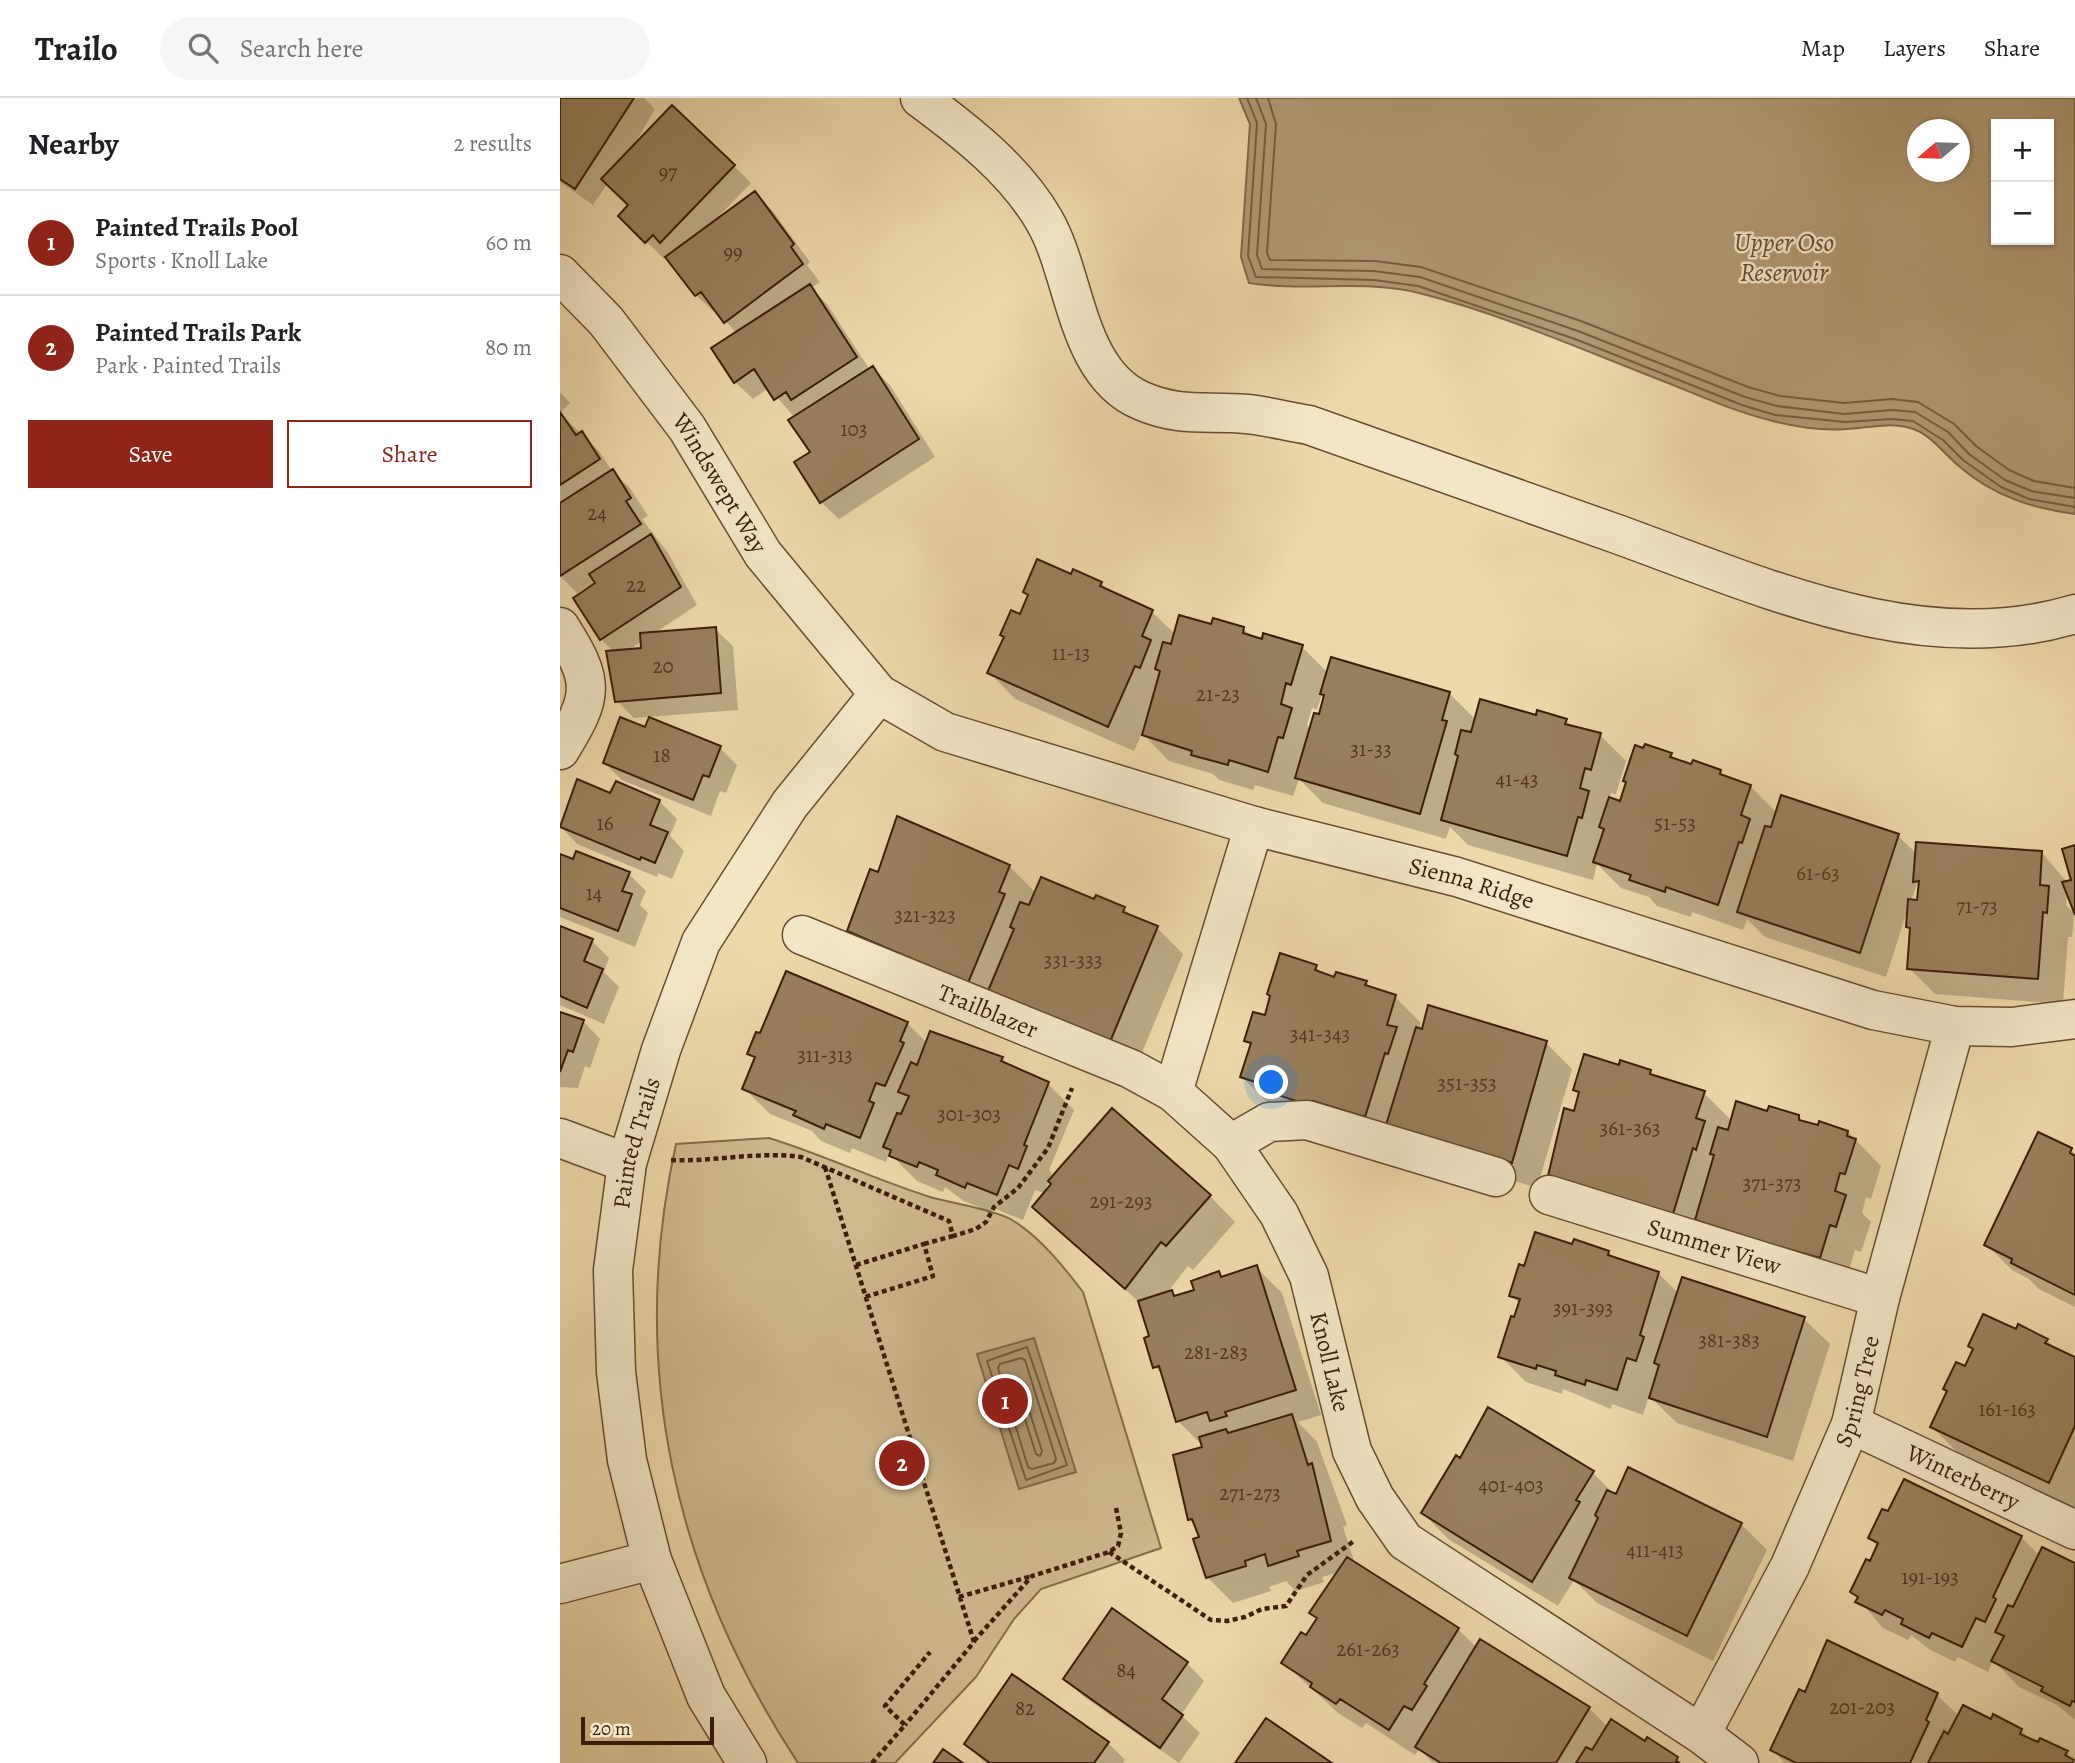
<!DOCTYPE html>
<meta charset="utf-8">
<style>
body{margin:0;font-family:Alegreya,serif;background:#f6f6f6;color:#202124}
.controls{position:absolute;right:21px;top:21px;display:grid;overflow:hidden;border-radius:0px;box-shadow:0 2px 5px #0004}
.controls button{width:63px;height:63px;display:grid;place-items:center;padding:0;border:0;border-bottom:2px solid #e0e0e0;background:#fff;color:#202124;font:35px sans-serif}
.compass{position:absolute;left:1347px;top:21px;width:63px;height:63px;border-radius:50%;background:#fff;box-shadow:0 2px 5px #0004;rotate:251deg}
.scale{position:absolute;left:21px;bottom:18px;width:133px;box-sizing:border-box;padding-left:7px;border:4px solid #3b1e09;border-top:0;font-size:19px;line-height:24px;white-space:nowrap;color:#3b1e09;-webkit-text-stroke:5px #f3e6c7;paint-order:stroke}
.you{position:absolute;left:712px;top:985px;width:24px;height:24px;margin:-18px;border:5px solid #fff;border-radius:50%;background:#1a73e8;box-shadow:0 0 0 10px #1a73e833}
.badge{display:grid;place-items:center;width:46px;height:46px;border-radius:50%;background:#8f2418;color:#fff;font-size:23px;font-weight:700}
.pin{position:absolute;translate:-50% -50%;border:4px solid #fff;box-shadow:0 2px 7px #0006}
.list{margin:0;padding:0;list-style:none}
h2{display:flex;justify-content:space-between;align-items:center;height:91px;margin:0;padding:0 28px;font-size:30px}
h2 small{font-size:23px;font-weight:400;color:#757577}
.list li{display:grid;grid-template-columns:46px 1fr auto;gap:21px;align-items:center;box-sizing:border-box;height:105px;padding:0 28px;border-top:2px solid #e0e0e0}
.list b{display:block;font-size:26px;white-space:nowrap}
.list p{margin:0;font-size:23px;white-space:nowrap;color:#757577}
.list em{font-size:23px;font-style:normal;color:#757577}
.actions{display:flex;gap:14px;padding:21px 28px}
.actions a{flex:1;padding:16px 0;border:2px solid #8f2418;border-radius:0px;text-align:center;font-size:24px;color:#8f2418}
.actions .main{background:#8f2418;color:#fff}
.icon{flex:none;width:38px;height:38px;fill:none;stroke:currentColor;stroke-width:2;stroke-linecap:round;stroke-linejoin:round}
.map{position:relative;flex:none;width:1515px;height:1665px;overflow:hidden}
header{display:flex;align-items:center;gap:42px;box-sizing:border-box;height:98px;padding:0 35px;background:#fff;border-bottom:2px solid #e0e0e0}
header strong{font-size:33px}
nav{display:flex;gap:38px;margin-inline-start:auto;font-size:24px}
.search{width:490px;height:63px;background:#f6f6f6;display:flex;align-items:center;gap:18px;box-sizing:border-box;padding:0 24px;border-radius:38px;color:#757577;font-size:26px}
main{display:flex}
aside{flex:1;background:#fff}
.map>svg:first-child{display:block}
.green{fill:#cfb88e;stroke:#856b4c;stroke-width:2}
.water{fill:#b09973;stroke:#816849;stroke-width:2;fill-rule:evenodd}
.shadow{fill:#0003;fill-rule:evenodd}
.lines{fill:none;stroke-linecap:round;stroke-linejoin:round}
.shore{stroke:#765c3e;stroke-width:2}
.building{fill:#987f5c;stroke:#3b1e09;stroke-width:2}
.minor-casing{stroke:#684c31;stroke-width:41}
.path{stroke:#3b1e09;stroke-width:4.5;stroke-dasharray:5 3.5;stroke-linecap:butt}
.minor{stroke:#f3e6c7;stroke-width:38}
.labels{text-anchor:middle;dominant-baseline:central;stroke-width:5;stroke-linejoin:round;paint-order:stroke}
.number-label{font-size:21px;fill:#52361e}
.street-label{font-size:24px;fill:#3b1e09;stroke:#f3e6c7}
.water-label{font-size:26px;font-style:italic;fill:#64492e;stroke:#f3e6c7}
</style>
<header>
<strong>Trailo</strong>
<div class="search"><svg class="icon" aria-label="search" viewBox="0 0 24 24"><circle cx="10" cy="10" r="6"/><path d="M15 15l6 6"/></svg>Search here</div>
<nav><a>Map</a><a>Layers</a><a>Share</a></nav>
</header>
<main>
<aside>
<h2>Nearby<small>2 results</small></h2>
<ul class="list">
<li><span class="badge">1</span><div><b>Painted Trails Pool</b><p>Sports · Knoll Lake</p></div><em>60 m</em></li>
<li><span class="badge">2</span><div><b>Painted Trails Park</b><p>Park · Painted Trails</p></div><em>80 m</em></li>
</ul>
<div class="actions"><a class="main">Save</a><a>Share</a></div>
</aside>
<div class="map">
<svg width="1515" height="1665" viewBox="0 0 1515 1665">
<rect width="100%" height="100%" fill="#edd8a9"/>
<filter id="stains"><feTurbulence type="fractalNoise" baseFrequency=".00286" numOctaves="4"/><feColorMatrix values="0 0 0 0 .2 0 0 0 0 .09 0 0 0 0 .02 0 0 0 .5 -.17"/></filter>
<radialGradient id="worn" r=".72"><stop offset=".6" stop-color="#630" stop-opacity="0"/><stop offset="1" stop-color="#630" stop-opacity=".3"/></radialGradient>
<!-- green -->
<path class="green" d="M209 1040C264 1057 316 1082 370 1099 390 1105 436 1112 452 1122 480 1139 503 1168 523 1194L601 1450 481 1491 454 1521 416 1579 335 1665H238C114 1476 67 1268 116 1046Z"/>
<!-- water -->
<path class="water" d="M679 0H1515V416C1471 410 1434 398 1400 369 1384 356 1370 335 1350 330 1329 324 1307 330 1287 331 1263 333 1236 329 1213 323 1175 314 1139 297 1103 283 1023 252 942 216 859 195 803 181 745 194 689 185L681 159 690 26ZM1436 26H1489V142H1436ZM1358 32H1400V74H1358Z
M474 1240 516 1374 459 1391 417 1256Z"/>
<!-- shadow -->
<path class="shadow" d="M0 0H84L95 11 71 52 174 68 191 85 158 119 195 95 212 112 250 164 247 167 260 184 251 190 267 206 310 272 313 270 330 287 375 359 279 421 261 404 252 355 235 320 209 290 193 301 175 284 177 236 156 212 154 214 136 197 107 158 104 161 61 118 71 107 48 85 33 107 0 84Z
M0 294 10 305 0 315Z
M0 315 39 353 52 373 70 390 88 418 82 421 108 455 137 507 93 536 155 531 173 548 178 612 74 620 57 603 48 555 54 554 41 541 38 486 36 483 17 495 0 478ZM82 543 83 552 67 553Z
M511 478 541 485 551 495 592 514 616 537 652 528 684 531 693 540 742 549 768 575 889 595 916 622 977 619 1006 623 1013 630 1040 637 1066 663 1056 696 1051 695 1049 701 1061 705 1111 656 1118 664 1160 673 1168 681 1190 688 1217 715 1338 738 1357 756 1482 755 1507 784 1513 783 1504 752 1515 748V818L1507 793 1506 807 1514 815 1512 839H1508L1503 906 1375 896 1349 870 1352 832 1348 828 1347 813 1326 879 1205 839 1187 821 1183 832 1132 814 1131 819 1097 808 1089 799 1061 790 1037 766 1033 782 908 747 890 729 886 741 763 705 739 681 733 698 695 687 693 692 659 682 653 676 609 663 582 635 574 653 455 601 430 575 461 518 469 498 465 494ZM762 596 765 599 760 618 751 631 747 627 752 610 757 612ZM1357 785 1360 789 1359 803H1351Z
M87 631 160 650 177 667 166 695 160 693 151 718 62 682 45 665Z
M18 684 51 698 99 703 117 721 110 738 124 753 112 781 98 775 97 779 17 746 0 728Z
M338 721 449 768 476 795 564 811 573 819 597 830 623 856 576 969 315 859 289 833 319 776Z
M0 758 69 776 86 793 80 807 88 815 75 849 0 819Z
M0 830 32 843 49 860 44 874 59 889 44 926 0 907Z
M756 869 765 878 806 884 813 892 835 899 861 925 859 932 986 945 1012 971 977 1090 708 1005 682 979 692 949 686 943Z
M0 916 23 923 40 941 30 970 25 968 18 990 0 989Z
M347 925 367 945 442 960 451 970 488 986 514 1012 489 1072 492 1075 484 1095 475 1092 463 1122 433 1110 431 1114 404 1103 385 1089 383 1094 357 1083 329 1055 326 1064 292 1050 290 1055 261 1043 252 1033 210 1016 184 990 196 962 189 955Z
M1060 969 1090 973 1096 980 1144 995 1172 1023 1208 1015 1239 1019 1245 1025 1288 1034 1321 1068 1311 1101 1306 1099 1302 1115 1311 1124 1301 1154 1295 1152 1285 1185 1016 1103 1015 1015 1020 997 1015 992Z
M1511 1052 1515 1056V1209L1479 1191 1469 1181 1452 1172 1426 1146Z
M650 1098 675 1124 633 1172 628 1168 607 1195 612 1194 617 1199 636 1193 659 1175 663 1180 696 1169 722 1195 761 1317 738 1324 757 1344 787 1427 783 1429 795 1466 898 1531 917 1550 1029 1610 1048 1629 1086 1645 1088 1642 1120 1665H873L859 1651 855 1657 806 1625 802 1630 778 1615 724 1565 747 1540 758 1521 751 1515 780 1474 762 1479 764 1484 736 1493 726 1483 709 1489 711 1493 673 1505 647 1479 641 1440 637 1430 629 1421 645 1350 618 1323 604 1278 595 1269 591 1239 580 1205 474 1108Z
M1014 1148 1048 1154 1055 1161 1098 1175 1118 1195 1244 1221 1270 1246 1233 1363 1117 1325 1089 1298 1083 1317 1052 1306 1051 1311 1003 1291 1002 1296 966 1284 940 1258 960 1206 951 1197 966 1170Z
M1457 1233 1487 1242 1497 1253 1515 1261V1410L1398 1355 1372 1329 1406 1271Z
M1033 1375 1056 1398 1181 1426 1207 1452 1153 1563 1037 1505 1014 1482 998 1508 888 1441 863 1415Z
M1461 1439 1480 1458 1483 1451 1515 1467V1622L1497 1607 1459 1589 1433 1562 1428 1574 1398 1559 1395 1564 1369 1551 1351 1537 1348 1542 1323 1530 1292 1494 1318 1449 1310 1440Z
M1268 1544 1377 1597 1399 1618 1432 1623 1434 1619 1461 1632 1472 1643 1479 1646 1481 1642 1507 1655 1515 1665H1225L1212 1652 1246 1596Z
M627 1565 644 1583 621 1617 640 1635 619 1665 523 1598 505 1581Z
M548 1645 565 1662 563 1665H425L406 1646Z"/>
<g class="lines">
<!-- shore -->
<path class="shore" d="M687 0 697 25 688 158 696 179 814 182 858 188 1015 241 1182 307 1215 317 1285 324 1332 321 1353 323 1383 342 1403 362 1441 389 1469 401 1515 409
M696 0 706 26 697 157 702 171 814 173 860 179 1018 233 1185 299 1217 308 1284 316 1332 312 1355 314 1388 334 1409 356 1445 382 1471 393 1515 400
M708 0 716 26 707 155 710 162 815 163 861 169 1021 223 1188 289 1220 298 1284 305 1332 301 1358 304 1394 326 1416 348 1449 372 1474 383 1515 390
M467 1249 507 1367 466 1382 427 1263Z
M461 1260 465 1262 496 1361 494 1365 472 1371 468 1369 438 1270 440 1266Z
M464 1304 467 1306 482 1353 480 1358 476 1356 461 1309Z"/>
</g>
<!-- building -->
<path class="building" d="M0 0H74L15 91 0 81Z
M112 7 175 67 100 145 93 137 85 145 58 118 68 107 41 81Z
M195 93 234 146 231 149 243 166 164 225 141 194 135 198 105 159Z
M250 186 297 259 231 302 226 294 214 302 194 271 174 285 151 250Z
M313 268 359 341 260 405 234 364 250 354 228 322Z
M0 314 16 337 22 333 40 361 0 387Z
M53 371 71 400 66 403 81 426 0 478V405Z
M91 436 121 489 40 542 13 500 35 485 29 476Z
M477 461 511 476 513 471 542 484 540 488 593 512 582 538 591 542 580 570 575 568 548 629 427 575 444 539 440 537 451 512 460 516 468 497 463 494Z
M619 517 651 526 653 520 684 529 683 535 702 541 703 535 743 547 731 587 726 585 721 606 732 610 723 640 718 639 708 674 669 662 668 667 631 657 632 653 582 637 600 573 595 571 603 544 611 546Z
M156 529 161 595 55 604 46 553 81 550 80 535Z
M771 559 890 594 882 622 887 623 860 716 735 680 754 615 759 616 764 597 760 596Z
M920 601 976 617 977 612 1007 621 1005 626 1041 635 1031 672 1025 670 1020 690 1029 693 1022 720 1018 719 1007 758 881 722 898 658 895 656 901 632 911 634Z
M60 619 85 629 89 619 161 648 149 679 143 677 133 702 43 665Z
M1085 646 1112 655 1110 659 1131 666 1133 662 1161 672 1160 676 1191 687 1181 717 1190 721 1182 745 1179 744 1158 807 1106 789 1105 794 1069 782 1071 777 1033 764 1044 731 1039 729 1049 699 1060 703 1066 684 1063 683 1075 647 1083 650Z
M17 681 50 695 56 683 100 702 90 727 108 734 95 765 81 759 80 762 0 729Z
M1221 697 1339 736 1300 855 1177 814 1205 728 1211 729Z
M337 718 450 767 439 794 445 796 408 885 287 833 310 771 318 774Z
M1356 744 1482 753 1480 787 1489 788 1487 815 1483 814 1478 881 1347 871 1350 830 1346 829 1348 801 1357 802 1359 783 1353 784Z
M1515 747V817L1502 784 1511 782 1502 751Z
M16 753 70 774 62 793 72 796 58 833 0 810V756L13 761Z
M481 779 534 801 536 797 565 809 563 814 598 828 550 944 428 893 454 831 450 829 460 804 469 807Z
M0 828 33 841 24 863 43 871 27 910 0 898Z
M720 855 757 867 755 872 774 879 776 874 807 883 805 887 836 897 827 927 837 929 828 956 825 955 805 1019 753 1003 751 1008 715 996 717 991 680 979 691 945 684 943 693 914 705 917 710 898 707 896Z
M226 873 348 924 340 943 344 945 325 988 316 985 309 1003 314 1005 300 1040 266 1026 264 1031 233 1017 236 1013 182 991 195 959 187 956 196 934 200 935Z
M868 907 987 943 952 1065 826 1027 856 929 862 931Z
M0 914 24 922 13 954 8 952 0 974Z
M370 933 443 959 441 963 489 984 464 1047 467 1048 458 1071 449 1067 437 1097 407 1085 405 1090 376 1077 378 1072 359 1064 357 1069 329 1058 331 1052 323 1049 337 1015 341 1016 349 998 338 994 351 964 357 967Z
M1024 956 1059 967 1060 962 1091 972 1090 976 1145 993 1136 1020 1145 1023 1136 1052 1133 1050 1113 1116 988 1078 1004 1010 1014 1013 1019 994 1013 992Z
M1176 1003 1207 1013 1209 1008 1239 1017V1022L1258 1027 1259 1023 1288 1033 1287 1038 1296 1041 1285 1076 1280 1075 1275 1093 1286 1097 1276 1129 1270 1127 1260 1160 1221 1149 1220 1154 1183 1142 1185 1138 1135 1122 1154 1057 1150 1056 1158 1029 1168 1032Z
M552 1010 651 1097 606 1148 601 1144 565 1191 472 1109 491 1086 488 1083Z
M1478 1034 1512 1050 1510 1055 1515 1058V1197L1451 1165 1452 1161 1424 1147Z
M975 1134 1012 1146 1014 1141 1049 1153 1048 1157 1099 1174 1080 1237 1084 1239 1076 1263 1067 1260 1057 1292 1026 1282 1025 1287 995 1277 996 1273 977 1267 976 1271 938 1259 951 1218 954 1219 960 1201 949 1198 959 1166 964 1168Z
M697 1167 736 1292 665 1314 667 1318 650 1323 647 1314 616 1324 599 1268 593 1270 584 1240 589 1238 578 1203 612 1192 614 1198 634 1192 631 1183 659 1173 661 1179Z
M1122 1179 1245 1219 1207 1339 1089 1300 1099 1267 1094 1265Z
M1423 1216 1456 1231 1458 1226 1488 1241 1485 1245 1515 1259V1328L1489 1385 1370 1329 1387 1293 1383 1291 1396 1264 1405 1268 1413 1251 1408 1248Z
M928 1309 1034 1373 1016 1402 1020 1404 972 1484 861 1415 896 1357 900 1360Z
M732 1316 748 1367 752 1365 771 1443 737 1453 739 1458 708 1468 705 1456 685 1463 686 1468 646 1480 633 1441 639 1439 632 1421 628 1422 613 1357 642 1349 639 1339 666 1331 668 1335Z
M1068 1369 1182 1425 1127 1538 1009 1480 1038 1420 1035 1417 1047 1392 1056 1396Z
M1344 1381 1462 1438 1433 1499 1436 1501 1425 1524 1416 1520 1402 1549 1372 1535 1369 1540 1341 1526 1343 1521 1325 1512 1322 1517 1295 1504 1298 1499 1290 1494 1306 1461 1310 1463 1318 1445 1308 1440 1322 1411 1328 1413Z
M1482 1449 1515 1465V1604L1512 1603 1510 1608 1481 1593 1483 1589 1431 1563 1444 1538 1435 1534 1448 1507 1453 1509Z
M787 1459 899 1530 864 1586 867 1588 852 1612 844 1608 829 1632 780 1601 776 1606 750 1589 752 1585 721 1565 741 1534 746 1537 757 1520 749 1515Z
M552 1510 628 1564 602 1601 623 1617 600 1650 503 1581Z
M920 1541 1030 1609 996 1665H881L855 1649Z
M1267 1542 1378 1595 1366 1622 1369 1624 1350 1665H1236L1210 1652 1239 1591 1245 1594Z
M452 1576 549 1644 534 1665H430L404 1646Z
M1403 1607 1431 1621 1433 1616 1462 1631 1460 1636 1478 1644 1480 1640 1508 1653 1505 1657 1514 1662 1512 1665H1368L1384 1633 1388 1636Z
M706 1620 772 1665H675Z
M1051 1621 1085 1643 1087 1639 1118 1659 1116 1663 1120 1665H1016L1026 1649 1032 1652Z
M383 1651 403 1665H373Z"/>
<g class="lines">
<!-- minor casing -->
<g class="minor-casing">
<g id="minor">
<path d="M360 0C406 34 455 72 484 122 516 176 515 275 582 303 622 320 648 312 687 316 708 318 729 324 749 327 851 363 953 399 1054 435 1199 487 1360 563 1515 516"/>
<path id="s1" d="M0 176 46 223 127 330 203 456 319 596 385 634 694 728 897 779 1313 912 1395 928 1452 929 1515 921"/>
<path d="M0 529C35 584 34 597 0 652"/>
<path id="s2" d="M694 728 613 994 671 1046 719 1116 749 1178 792 1353 815 1400 845 1443 1141 1636 1179 1665"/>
<path id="s3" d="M242 837 571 971 613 994"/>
<path d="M0 1040 67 1065"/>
<path d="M671 1046 709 1024 747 1022 936 1079"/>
<path id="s4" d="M989 1097 1320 1200"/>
<path id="s5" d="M1291 1326 1515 1432"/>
<path d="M0 1486 92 1462"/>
<path id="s6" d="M1141 1636 1230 1468 1291 1326 1320 1200 1395 928"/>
<path id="s7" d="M187 1665 146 1598 92 1462 67 1362 56 1274 53 1172 67 1065 101 952 141 844 230 706 319 596"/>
</g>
</g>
<!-- path -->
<path class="path" d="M111 1062C154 1064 197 1053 241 1059L389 1123 393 1138 416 1131 426 1124 434 1109 458 1090 488 1050 512 990
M265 1069 414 1544 345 1627
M364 1146 393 1138
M296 1167 364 1146 373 1178 305 1199
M549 1454 651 1522 667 1523 685 1519 702 1511 726 1508 747 1477 794 1443
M399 1499 472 1478
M414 1543 472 1478 549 1454 558 1448 561 1435 556 1410
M312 1665 345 1627 325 1608 370 1554"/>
<!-- minor -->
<use href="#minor" class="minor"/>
</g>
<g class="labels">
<!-- number labels -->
<g class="number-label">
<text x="108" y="74">97</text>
<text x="173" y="154">99</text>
<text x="294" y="331">103</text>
<text x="37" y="415">24</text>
<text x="76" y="487">22</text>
<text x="511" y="555">11-13</text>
<text x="103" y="568">20</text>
<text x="658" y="596">21-23</text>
<text x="811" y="651">31-33</text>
<text x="102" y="657">18</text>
<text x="957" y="681">41-43</text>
<text x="45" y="725">16</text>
<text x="1115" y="725">51-53</text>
<text x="1258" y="775">61-63</text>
<text x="34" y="795">14</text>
<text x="1417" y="808">71-73</text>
<text x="365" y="817">321-323</text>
<text x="513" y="862">331-333</text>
<text x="760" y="936">341-343</text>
<text x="265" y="957">311-313</text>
<text x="907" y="985">351-353</text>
<text x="409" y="1016">301-303</text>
<text x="1070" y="1030">361-363</text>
<text x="1212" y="1085">371-373</text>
<text x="561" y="1103">291-293</text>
<text x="1023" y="1210">391-393</text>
<text x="1169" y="1242">381-383</text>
<text x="656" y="1254">281-283</text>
<text x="1447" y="1311">161-163</text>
<text x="951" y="1387">401-403</text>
<text x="690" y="1395">271-273</text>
<text x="1095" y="1452">411-413</text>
<text x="1370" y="1479">191-193</text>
<text x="808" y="1551">261-263</text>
<text x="566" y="1572">84</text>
<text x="1302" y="1609">201-203</text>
<text x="465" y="1610">82</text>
</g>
<!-- street labels -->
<g class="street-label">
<text stroke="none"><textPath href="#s1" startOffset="264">Windswept Way</textPath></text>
<text stroke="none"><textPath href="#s1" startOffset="1153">Sienna Ridge</textPath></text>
<text stroke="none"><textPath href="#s3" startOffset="201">Trailblazer</textPath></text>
<text stroke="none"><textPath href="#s7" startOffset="648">Painted Trails</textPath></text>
<text stroke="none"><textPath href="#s4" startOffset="173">Summer View</textPath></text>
<text stroke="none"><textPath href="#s2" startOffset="598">Knoll Lake</textPath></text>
<text stroke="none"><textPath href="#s6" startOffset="378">Spring Tree</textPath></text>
<text stroke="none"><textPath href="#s5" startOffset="124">Winterberry</textPath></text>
</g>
<!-- water labels -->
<g class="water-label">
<text x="1224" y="144">Upper Oso<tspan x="1224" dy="30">Reservoir</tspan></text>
</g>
</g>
<rect width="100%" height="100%" filter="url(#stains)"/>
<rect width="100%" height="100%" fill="url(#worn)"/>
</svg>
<div class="controls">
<button>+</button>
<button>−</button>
</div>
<svg class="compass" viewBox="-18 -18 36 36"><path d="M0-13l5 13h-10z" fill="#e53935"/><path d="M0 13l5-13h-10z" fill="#757577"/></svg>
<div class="scale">20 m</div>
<div class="you"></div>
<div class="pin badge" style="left:445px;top:1303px">1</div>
<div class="pin badge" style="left:342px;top:1365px">2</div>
</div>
</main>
